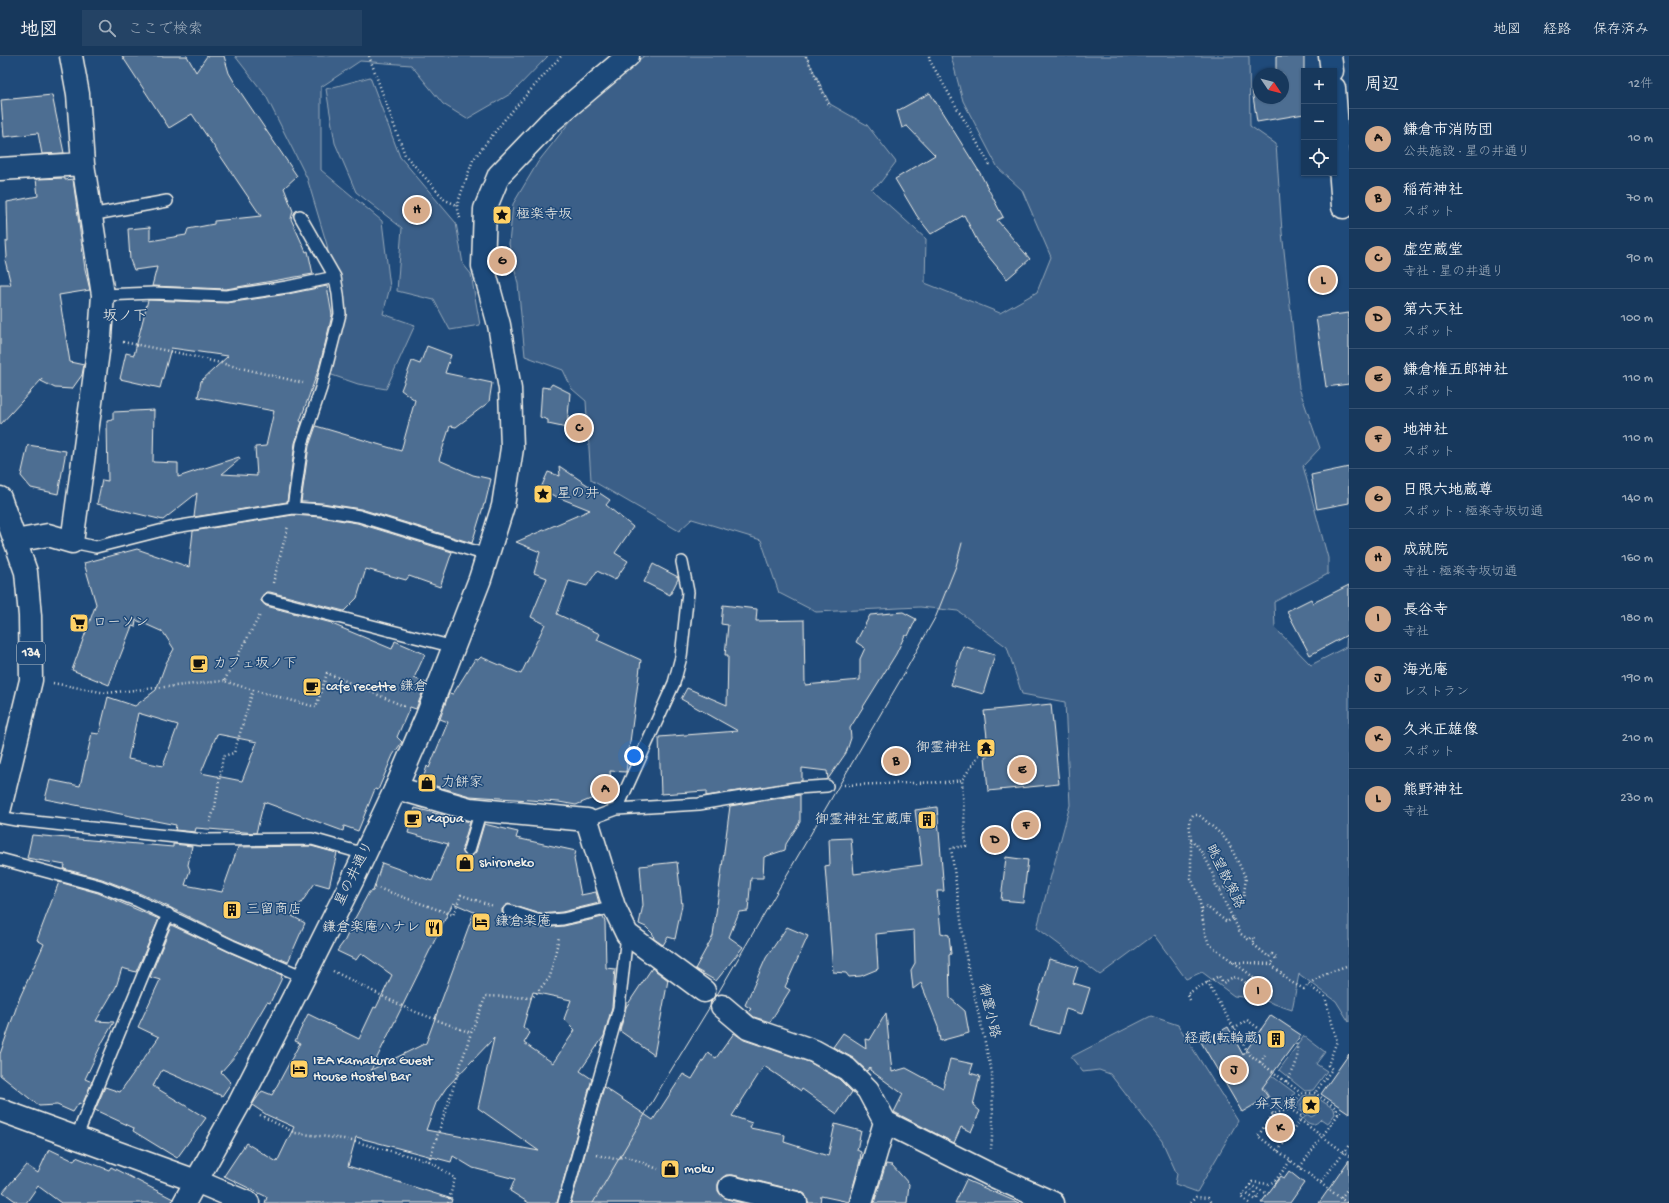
<!DOCTYPE html>
<html lang="ja">
<meta charset="utf-8">
<style>
body{margin:0;font-family:"Gochi Hand","Klee One",sans-serif;background:#244365;color:#f1f3f6}
.controls{position:absolute;right:12px;top:12px;display:grid;overflow:hidden;border-radius:0px;box-shadow:0 1px 3px #0004}
.controls button{width:36px;height:36px;display:grid;place-items:center;padding:0;border:0;border-bottom:1px solid #365272;background:#17385c;color:#f1f3f6;font:20px sans-serif}
.compass{position:absolute;left:1253px;top:12px;width:36px;height:36px;border-radius:50%;background:#17385c;box-shadow:0 1px 3px #0004;rotate:125deg}
.you{position:absolute;left:634px;top:700px;width:14px;height:14px;margin:-10px;border:3px solid #fff;border-radius:50%;background:#1a73e8;box-shadow:0 0 0 6px #1a73e833}
.badge{display:grid;place-items:center;width:26px;height:26px;border-radius:50%;background:#d6ab8b;color:#111;font-size:13px;font-weight:700}
.pin{position:absolute;translate:-50% -50%;border:2px solid #fff;box-shadow:0 1px 4px #0006}
.list{margin:0;padding:0;list-style:none}
h2{display:flex;justify-content:space-between;align-items:center;height:52px;margin:0;padding:0 16px;font-size:17px}
h2 small{font-size:13px;font-weight:400;color:#9eacbb}
.list li{display:grid;grid-template-columns:26px 1fr auto;gap:12px;align-items:center;box-sizing:border-box;height:60px;padding:0 16px;border-top:1px solid #365272}
.list b{display:block;font-size:15px;white-space:nowrap}
.list p{margin:0;font-size:13px;white-space:nowrap;color:#9eacbb}
.list em{font-size:13px;font-style:normal;color:#9eacbb}
.icon{flex:none;width:22px;height:22px;fill:none;stroke:currentColor;stroke-width:2;stroke-linecap:round;stroke-linejoin:round}
.map{position:relative;flex:none;width:1349px;height:1147px;overflow:hidden}
header{display:flex;align-items:center;gap:24px;box-sizing:border-box;height:56px;padding:0 20px;background:#17385c;border-bottom:1px solid #365272}
header strong{font-size:19px}
nav{display:flex;gap:22px;margin-inline-start:auto;font-size:14px}
.search{width:280px;height:36px;background:#244365;display:flex;align-items:center;gap:10px;box-sizing:border-box;padding:0 14px;border-radius:0px;color:#9eacbb;font-size:15px}
main{display:flex}
aside{flex:1;background:#17385c}
.map>svg:first-child{display:block}
.green{fill:#3a5f88;stroke:#97a8b8}
.building{fill:#4d6e92;stroke:#f4f1e8;fill-rule:evenodd}
.lines{fill:none;stroke-linecap:round;stroke-linejoin:round}
.service-casing{stroke:#f4f1e8;stroke-width:14}
.minor-casing{stroke:#f4f1e8;stroke-width:25}
.tertiary-casing{stroke:#f4f1e8;stroke-width:25}
.trunk-casing{stroke:#f4f1e8;stroke-width:25}
.path{stroke:#f4f1e8;stroke-width:2.5;stroke-dasharray:1 3;stroke-linecap:butt}
.service{stroke:#1f4a7a;stroke-width:11}
.minor{stroke:#1f4a7a;stroke-width:22}
.tertiary{stroke:#1f4a7a;stroke-width:22}
.trunk{stroke:#1f4a7a;stroke-width:22}
.tram{stroke:#f4f1e8;stroke-width:1}
.labels{text-anchor:middle;dominant-baseline:central;stroke-width:3;stroke-linejoin:round;paint-order:stroke}
.shield{fill:#1f4a7a;stroke:#b4bfc7;stroke-width:1}
.shield-label{font-size:13px;font-weight:bold;fill:#f4f1e8}
.poi-label{font-size:14px;fill:#f4f1e8;stroke:#1f4a7a;text-anchor:start}
.street-label{font-size:14px;fill:#f4f1e8;stroke:#1f4a7a}
.neighbourhood-label{font-size:15px;fill:#f4f1e8;stroke:#1f4a7a}
</style>
<header>
<strong>地図</strong>
<div class="search"><svg class="icon" aria-label="search" viewBox="0 0 24 24"><circle cx="10" cy="10" r="6"/><path d="M15 15l6 6"/></svg>ここで検索</div>
<nav><a>地図</a><a>経路</a><a>保存済み</a></nav>
</header>
<main>
<div class="map">
<svg width="1349" height="1147" viewBox="0 0 1349 1147">
<rect width="100%" height="100%" fill="#1f4a7a"/>
<filter id="ink" filterUnits="userSpaceOnUse"><feTurbulence type="fractalNoise" baseFrequency=".025" numOctaves="2"/><feDisplacementMap in="SourceGraphic" scale="8" xChannelSelector="R" yChannelSelector="G"/><feConvolveMatrix kernelMatrix="1 2 1 2 8 2 1 2 1" color-interpolation-filters="sRGB"/></filter>
<g filter="url(#ink)">
<!-- green -->
<path class="green" d="M235 0H548L512 37 467 63 443 48 411 9 360 5 321 31V114L382 165 390 231 383 258 415 269 386 333 358 328 329 318 334 240 327 189 307 122 266 40Z
M644 0H806L830 48 867 69 896 106 880 127 871 133 926 183 925 227 1000 257 1037 236 1051 201 1022 134 998 112 963 45 951 0H1249L1250 70 1276 88 1282 176 1299 332 1320 392 1303 410 1328 502V518L1274 546 1275 572 1311 609 1346 591 1347 576 1349 575V966L1336 945 1299 918 1292 954 1260 943 1234 940 1202 916 1186 923 1154 879 1100 919 1037 872 1070 749 1065 646 1022 638 1007 591 958 555 920 551 816 556 779 537 761 484 692 463 679 475 591 424 586 345 572 333 563 314 525 300 518 228 509 188 513 148 538 106 584 48Z
M370 21 400 101 456 167 463 208 471 218 480 269 450 274 434 244 397 235 402 172 356 136 335 87 326 33Z
M1151 960 1178 969 1238 1065 1197 1136 1175 1128 1177 1118 1162 1085 1110 1018 1099 1014 1083 1016 1071 1001Z
M1304 980 1325 996 1316 1008 1327 1015 1313 1034 1305 1035 1279 1014Z
M1249 1007 1264 1014 1295 1037 1285 1050 1276 1053Z
M1313 1039 1334 1053 1335 1058 1329 1066 1327 1067 1321 1063C1314 1071 1310 1069 1303 1063L1307 1058 1311 1061 1315 1059 1320 1053 1318 1046 1312 1042 1305 1043 1301 1049 1303 1057 1295 1052 1303 1040Z"/>
<!-- building -->
<path class="building" d="M122 0H187L196 16 207 0H224L229 17 239 34 297 120 284 132 293 155 291 163 306 196 308 195 313 218 226 233 152 230 157 211 134 214 130 204 128 173 150 171V185L186 179 188 173 214 168V165L261 160 192 58 169 72Z
M1276 0H1304V58L1257 66 1252 34 1259 33V42H1283V18H1276Z
M930 37 980 117 1003 161 997 164 1030 203 1007 223 980 190 964 159 931 178 917 160 895 123 935 99 907 70 902 72 897 55Z
M52 39 64 97 42 98 38 77 4 81 1 44Z
M65 122V124L73 123 85 213 90 234 59 239 70 306 84 309 82 319 72 333 55 332 41 325 42 323 0 369V229H11L5 204 7 201 6 185H8L7 146 38 140 36 123Z
M327 230 332 259 330 268 319 312 300 365 302 366 295 387 287 446 194 461 197 437 163 464 97 448 102 424 108 425 107 365 113 364V356L154 354 153 406 178 407V421L199 414V413H202L239 401 240 403 222 418 257 420 255 391 266 390 274 355 198 341 201 325 228 300 171 292 160 332 120 323 126 297 134 299 148 244 227 247 288 238Z
M1349 257V328L1326 331 1316 261Z
M427 290 451 299 445 317 492 327 489 346 456 371 450 370 439 404 473 419 491 423 485 448H484L472 487 361 453 322 447 301 446 309 390 316 370 401 395 415 344 401 334 412 305 420 308Z
M552 328 570 337 567 372 548 368V364L540 361 542 331 549 332Z
M28 389 66 395 58 438 31 432 21 420Z
M559 410 610 444 606 449 633 471 615 497 628 505 615 524 597 515 587 530 569 525 557 558 600 578 597 584 641 604 626 716 610 715 612 741 598 740 576 749 559 746 470 740 422 726 427 710 429 712 448 666 440 663 449 637 453 638 475 603 478 604 481 601 521 618 545 568 531 561 547 522 534 517 540 496 516 486 590 454 540 434 548 416 560 420Z
M1349 411V447L1317 453 1311 419Z
M293 459 320 461 357 467 452 496 440 531 409 520 406 524 366 513 357 542 344 555 270 536H266L261 541V545L266 550 332 567V568L392 593 395 585 425 598 414 622 426 627 416 653 410 651 397 681 402 686 393 699 378 734 375 733 358 775 344 770 343 775 264 746 256 777 196 772 195 776 175 774 176 769 45 743 50 724 80 730 92 677 99 678 108 641 135 650 156 634 166 607 174 593 163 576 136 564 135 571 132 570 109 629 72 614 96 548 84 507 137 493 189 511 193 475ZM138 657 178 669 163 710 128 703ZM217 678 257 686 242 725 201 717Z
M653 508 678 521V523L670 539 644 526Z
M1349 529V578L1310 599 1287 555 1311 543 1313 547Z
M723 549 757 553 756 565 804 564 805 629 860 624V603L865 592 856 586 870 559 903 556 916 563 908 580 905 579 896 598 850 672 851 682 846 697 828 723 827 715 802 712V725L706 740V735L661 738 659 681 738 675 681 643 687 632 727 649 728 599H725L728 569 721 568Z
M963 590 995 599 983 638 951 629Z
M1051 648 1059 728 988 735 985 700 989 699 984 655Z
M800 739V766L786 788 785 794 764 801 763 822H751L748 855 739 856 729 881 743 891 716 925 695 913 713 880 730 750Z
M937 751 944 835H937L941 877 949 879 951 898 949 899 950 942 965 955 969 977 940 985 938 970 921 927 913 933 911 914 915 907 914 874 876 878 878 913 861 920 849 921 846 917 833 916 825 810 830 809 829 783 851 782 854 818 922 809 915 754Z
M415 752 470 766 462 792 464 798 467 801H471L476 796 484 768 518 776 516 782 576 795 574 803 581 839 596 836 599 847 562 856 541 858 508 848 502 853V857L506 861 540 872 564 870 603 861 605 866 606 912 615 913 612 951 604 980 580 1015 592 1023 557 1147H529L510 1135 515 1123 473 1112 453 1100 451 1106 356 1081 348 1110 452 1143 451 1147H265L267 1141 224 1120 246 1087 277 1106 294 1071 267 1059 252 1049 262 1035 272 1039 300 987 295 985 308 958 359 983 374 951 376 952 392 919 361 897 356 904 337 895 345 884 355 862 369 836 373 835 382 807 432 825 448 788 408 777ZM453 847 474 856 426 987 371 1014ZM533 936 571 944 564 963 575 974 553 1007 524 987 530 977 523 971ZM494 982 478 1052 539 1095 426 1074 436 1047 446 1032Z
M32 779 173 791V788L192 790 188 809 190 814 185 829 222 836 238 791 311 790 337 797 329 831 315 827 292 860 305 867 288 906 235 884 171 852 141 838 102 823 64 813 65 809 27 802Z
M1006 801 1028 804 1023 846 1001 844Z
M677 806 682 849 675 883 668 881 663 889 654 883 653 878 646 871 639 868 643 849 640 810Z
M59 826 98 837 159 863 136 916 122 912 116 931 96 965 114 966 103 985 85 1023 92 1026 82 1049 79 1047 73 1056 57 1049 39 1050 0 1019V998L20 941 44 888 37 884Z
M171 869 229 896 282 919 281 924 270 947 267 946 236 999 221 1016 231 1027 222 1040 162 1014 153 1030 206 1062 177 1102 133 1075 134 1072 95 1054 105 1031 120 1036 159 981 138 971 160 924 150 921Z
M787 871 808 880 785 931 790 934 770 966 754 961 748 956 751 953 745 949 766 902Z
M1049 903 1078 911 1073 927 1090 932 1082 958 1066 953 1059 978 1030 970Z
M652 912 668 924 654 999 620 975 626 951Z
M886 957 892 1016 906 1012 943 1032 950 1003 973 1008 970 1017 980 1020 973 1049 980 1055 971 1076 961 1071 954 1087 894 1056 903 1038 870 1014V1011L867 1015 853 1002 833 991 843 977 866 992 865 983 870 984Z
M1271 959 1301 979 1262 1032 1268 1041 1242 1056 1201 986 1228 971 1243 999Z
M734 977 744 984 809 1006 839 1023 852 1036 837 1058 802 1033 801 1035 764 1010 732 1060 752 1067 750 1072 785 1079 784 1086 828 1100 835 1068 861 1075 857 1094 861 1096 860 1105 849 1146 821 1140 820 1147H808L805 1138 799 1135 733 1119H726L721 1123 718 1128V1135L722 1140 727 1143 743 1147H571L604 1031 653 1064 683 1018 692 1023 708 997 716 1002Z
M1349 998V1057L1321 1038Z
M49 1093 74 1105 76 1101 109 1114 111 1111 173 1143 172 1147H61L38 1130 26 1147H18L3 1136 26 1109 38 1117Z
M1349 1104V1147H1319Z
M886 1108 892 1109 909 1128 907 1147H874Z
M1289 1115 1304 1127 1290 1147H1261L1281 1120 1284 1122Z
M966 1124 1019 1147H955Z"/>
<g class="lines">
<!-- service casing -->
<g class="service-casing">
<path id="service" d="M90 159 167 145
M103 239 154 237 226 240 287 231 335 221
M293 452 302 388 321 332 340 258 338 238 335 221 300 160
M72 486 96 491 175 471 293 452 321 454 359 460 487 499
M268 543 454 591
M617 753 674 627 681 601 688 536 682 506
M0 761 16 764 204 784 312 783 365 798
M587 764 617 753 699 748 796 732 827 730
M469 794 481 754
M0 803 100 830 138 845 232 890 304 921
M509 855 540 865 563 863 614 851
M76 1082 168 858
M564 1147 619 952 627 878"/>
</g>
<!-- minor casing -->
<g class="minor-casing">
<path id="minor" d="M1330 0 1332 15
M1334 32 1343 151
M0 113 83 108
M15 485 48 479 72 486 100 281 103 239 83 108 78 38 71 0
M396 732 470 753 587 764 614 851 627 878 704 935
M722 950 748 972 814 995 847 1013 868 1034 885 1066 989 1118 1053 1147
M0 1054 196 1125 248 1147
M730 1131 796 1147
M861 1147 885 1066"/>
</g>
<!-- tertiary casing -->
<g class="tertiary-casing">
<path id="tertiary" d="M184 1147 239 1048 304 921 353 823 396 732 427 660 480 523 503 450 512 392 510 333 499 269 483 210 485 153 499 119 550 66 628 0"/>
</g>
<!-- trunk casing -->
<g class="trunk-casing">
<path id="trunk" d="M0 442 26 516 30 560 31 624 0 752"/>
</g>
<!-- path -->
<path class="path" d="M369 0 405 99 445 144 457 149
M806 0 830 51
M929 0 930 5 990 109
M460 162 457 149 473 104 505 63 561 0
M123 286 179 297 303 327
M273 527 288 470
M53 627 106 637 224 625
M253 634 316 651 327 617 406 651
M986 689 962 724 966 790 951 792 967 907 992 1017 993 1070 991 1093
M844 729 946 726 962 724
M210 766 215 751 223 700 234 697 253 634 224 625 260 559
M1191 783C1202 795 1212 811 1215 827L1241 878 1249 884 1252 881 1255 883 1253 888 1269 901 1272 898 1277 901 1271 908 1289 925 1304 933C1316 920 1333 915 1349 909
M375 831 453 859 461 839 493 850
M1202 853 1207 851 1227 866 1233 862
M1232 906 1271 908
M333 915 408 953 471 977
M1207 926 1249 998 1301 1037
M1308 929 1325 941 1337 985 1328 1009 1332 1013 1315 1037
M1190 944 1187 938 1219 920 1223 927 1233 921 1242 924 1251 931 1256 926 1252 920 1209 888 1205 877 1199 841 1191 822V783L1189 765 1193 759H1199L1222 779 1229 788 1246 822 1243 844 1225 831 1220 834
M1234 973 1247 964 1261 974
M1260 1006 1265 999
M1286 1026C1295 1013 1300 1002 1296 986
M1264 1043 1273 1058
M1290 1053 1303 1061
M1338 1058 1336 1052 1315 1037H1301L1290 1053 1273 1058 1258 1080 1347 1147
M260 1059 295 1077 344 1083 429 1105
M1300 1064 1349 1100
M1278 1095 1306 1056
M597 1099 615 1103 626 1100 658 1113
M1300 1111 1342 1053
M1321 1126 1349 1089
M1250 1129 1268 1138
M1341 1142 1349 1131
M448 1147 455 1122 429 1105 471 977 486 940 532 942 550 921 559 881
M1190 1147 1196 1141 1208 1142 1211 1147
M1249 1147 1241 1141 1244 1136 1256 1144 1259 1140 1248 1132 1252 1126 1269 1128 1275 1125 1291 1104"/>
<!-- service -->
<use href="#service" class="service"/>
<!-- minor -->
<use href="#minor" class="minor"/>
<!-- tertiary -->
<use href="#tertiary" class="tertiary"/>
<!-- trunk -->
<use href="#trunk" class="trunk"/>
<!-- tram -->
<path class="tram" d="M593 1147 665 1024 714 944 901 623 936 560 956 510 962 487"/>
</g>
</g>
<!-- icons -->
<defs>
<g id="sight-square" transform="scale(1)"><rect x="-9" y="-9" width="18" height="18" rx="4" fill="#ffd166" stroke="#1f4a7a"/><path d="M0-6L1.8-2.2L6-1.7L2.9 1.2L3.7 5.4L0 3.3L-3.7 5.4L-2.9 1.2L-6-1.7L-1.8-2.2Z" fill="#111"/></g>
<g id="supermarket-square" transform="scale(1)"><rect x="-9" y="-9" width="18" height="18" rx="4" fill="#ffd166" stroke="#1f4a7a"/><path d="M-6-5.5h2.5l.6 2H6L4.5 2H-2.5L-4.4-4H-6ZM-1.5 3.2a1.3 1.3 0 1 0 .1 0ZM3 3.2a1.3 1.3 0 1 0 .1 0Z" fill="#111"/></g>
<g id="cafe-square" transform="scale(1)"><rect x="-9" y="-9" width="18" height="18" rx="4" fill="#ffd166" stroke="#1f4a7a"/><path d="M-5.5-4.5H6V0H3Q3 3.5 0 3.5H-2.5Q-5.5 3.5-5.5 0ZM3-3.2v2h1.7v-2ZM-6 4.5H4V6H-6Z" fill="#111"/></g>
<g id="temple-square" transform="scale(1)"><rect x="-9" y="-9" width="18" height="18" rx="4" fill="#ffd166" stroke="#1f4a7a"/><path d="M0-6L5-2H3V0L6.5 2.5H4V6H1.5V3h-3V6H-4V2.5H-6.5L-3 0V-2H-5Z" fill="#111"/></g>
<g id="shop-square" transform="scale(1)"><rect x="-9" y="-9" width="18" height="18" rx="4" fill="#ffd166" stroke="#1f4a7a"/><path d="M-5-2.5h2.3a2.7 3.5 0 0 1 5.4 0H5L5.5 6h-11ZM-1.5-2.5h3a1.5 2.3 0 0 0-3 0Z" fill="#111"/></g>
<g id="building-square" transform="scale(1)"><rect x="-9" y="-9" width="18" height="18" rx="4" fill="#ffd166" stroke="#1f4a7a"/><path d="M-4-6H4V6H1V3H-1V6H-4ZM-2.5-4.3h1.7v1.8h-1.7ZM.8-4.3h1.7v1.8H.8ZM-2.5-1h1.7V.8h-1.7ZM.8-1h1.7V.8H.8Z" fill="#111"/></g>
<g id="hotel-square" transform="scale(1)"><rect x="-9" y="-9" width="18" height="18" rx="4" fill="#ffd166" stroke="#1f4a7a"/><path d="M-6-4.5h1.5V1H6V5H4.5V3h-9V5H-6ZM-4 0a1.8 1.8 0 1 1 3.6 0ZM.5 0V-2.5h3Q6-2.5 6 0Z" fill="#111"/></g>
<g id="restaurant-square" transform="scale(1)"><rect x="-9" y="-9" width="18" height="18" rx="4" fill="#ffd166" stroke="#1f4a7a"/><path d="M-5-6h1v4h1v-4h1v4h1v-4h1v5L-1.5 .5V6h-2V.5L-5-1ZM5-6V6H3V1.5H1.5Q1.5-4 5-6Z" fill="#111"/></g>
</defs>
<g fill-rule="evenodd">
<use href="#sight-square" x="502" y="159"/>
<use href="#sight-square" x="543" y="438"/>
<use href="#supermarket-square" x="79" y="567"/>
<use href="#cafe-square" x="199" y="608"/>
<use href="#cafe-square" x="312" y="631"/>
<use href="#temple-square" x="986" y="692"/>
<use href="#shop-square" x="427" y="727"/>
<use href="#cafe-square" x="413" y="763"/>
<use href="#building-square" x="927" y="764"/>
<use href="#shop-square" x="465" y="807"/>
<use href="#building-square" x="232" y="854"/>
<use href="#hotel-square" x="481" y="866"/>
<use href="#restaurant-square" x="434" y="872"/>
<use href="#building-square" x="1276" y="983"/>
<use href="#hotel-square" x="299" y="1013"/>
<use href="#sight-square" x="1311" y="1049"/>
<use href="#shop-square" x="670" y="1113"/>
</g>
<g class="labels">
<!-- shield labels -->
<rect class="shield" x="17" y="586" width="28" height="22" rx="3"/>
<g class="shield-label">
<text x="31" y="597">134</text>
</g>
<!-- poi labels -->
<g class="poi-label">
<text x="516" y="159">極楽寺坂</text>
<text x="557" y="438">星の井</text>
<text x="93" y="567">ローソン</text>
<text x="213" y="608">カフェ坂ノ下</text>
<text x="326" y="631">cafe recette 鎌倉</text>
<text x="972" y="692" text-anchor="end">御霊神社</text>
<text x="441" y="727">力餅家</text>
<text x="427" y="763">Kapua</text>
<text x="913" y="764" text-anchor="end">御霊神社宝蔵庫</text>
<text x="479" y="807">shironeko</text>
<text x="246" y="854">三留商店</text>
<text x="495" y="866">鎌倉楽庵</text>
<text x="420" y="872" text-anchor="end">鎌倉楽庵ハナレ</text>
<text x="1262" y="983" text-anchor="end">経蔵(転輪蔵)</text>
<text x="313" y="1005">IZA Kamakura Guest<tspan x="313" dy="16">House Hostel Bar</tspan></text>
<text x="1297" y="1049" text-anchor="end">弁天様</text>
<text x="684" y="1113">moku</text>
</g>
<!-- street labels -->
<g class="street-label">
<text transform="translate(355 818) rotate(-64)">星の井通り</text>
<text transform="translate(1224 821) rotate(64)">眺望散策路</text>
<text transform="translate(988 955) rotate(77)">御霊小路</text>
</g>
<!-- neighbourhood labels -->
<g class="neighbourhood-label">
<text x="125" y="261">坂ノ下</text>
</g>
</g>
</svg>
<div class="controls">
<button>+</button>
<button>−</button>
<button><svg class="icon" aria-label="locate" viewBox="0 0 24 24"><circle cx="12" cy="12" r="6"/><path d="M12 2v4M12 18v4M2 12h4M18 12h4"/></svg></button>
</div>
<svg class="compass" viewBox="-18 -18 36 36"><path d="M0-13l5 13h-10z" fill="#e53935"/><path d="M0 13l5-13h-10z" fill="#9eacbb"/></svg>
<div class="you"></div>
<div class="pin badge" style="left:605px;top:733px">A</div>
<div class="pin badge" style="left:896px;top:705px">B</div>
<div class="pin badge" style="left:579px;top:372px">C</div>
<div class="pin badge" style="left:995px;top:784px">D</div>
<div class="pin badge" style="left:1022px;top:714px">E</div>
<div class="pin badge" style="left:1026px;top:769px">F</div>
<div class="pin badge" style="left:502px;top:205px">G</div>
<div class="pin badge" style="left:417px;top:154px">H</div>
<div class="pin badge" style="left:1258px;top:935px">I</div>
<div class="pin badge" style="left:1234px;top:1014px">J</div>
<div class="pin badge" style="left:1280px;top:1072px">K</div>
<div class="pin badge" style="left:1323px;top:224px">L</div>
</div>
<aside>
<h2>周辺<small>12件</small></h2>
<ul class="list">
<li><span class="badge">A</span><div><b>鎌倉市消防団</b><p>公共施設 · 星の井通り</p></div><em>10 m</em></li>
<li><span class="badge">B</span><div><b>稲荷神社</b><p>スポット</p></div><em>70 m</em></li>
<li><span class="badge">C</span><div><b>虚空蔵堂</b><p>寺社 · 星の井通り</p></div><em>90 m</em></li>
<li><span class="badge">D</span><div><b>第六天社</b><p>スポット</p></div><em>100 m</em></li>
<li><span class="badge">E</span><div><b>鎌倉権五郎神社</b><p>スポット</p></div><em>110 m</em></li>
<li><span class="badge">F</span><div><b>地神社</b><p>スポット</p></div><em>110 m</em></li>
<li><span class="badge">G</span><div><b>日限六地蔵尊</b><p>スポット · 極楽寺坂切通</p></div><em>140 m</em></li>
<li><span class="badge">H</span><div><b>成就院</b><p>寺社 · 極楽寺坂切通</p></div><em>160 m</em></li>
<li><span class="badge">I</span><div><b>長谷寺</b><p>寺社</p></div><em>180 m</em></li>
<li><span class="badge">J</span><div><b>海光庵</b><p>レストラン</p></div><em>190 m</em></li>
<li><span class="badge">K</span><div><b>久米正雄像</b><p>スポット</p></div><em>210 m</em></li>
<li><span class="badge">L</span><div><b>熊野神社</b><p>寺社</p></div><em>230 m</em></li>
</ul>
</aside>
</main>
